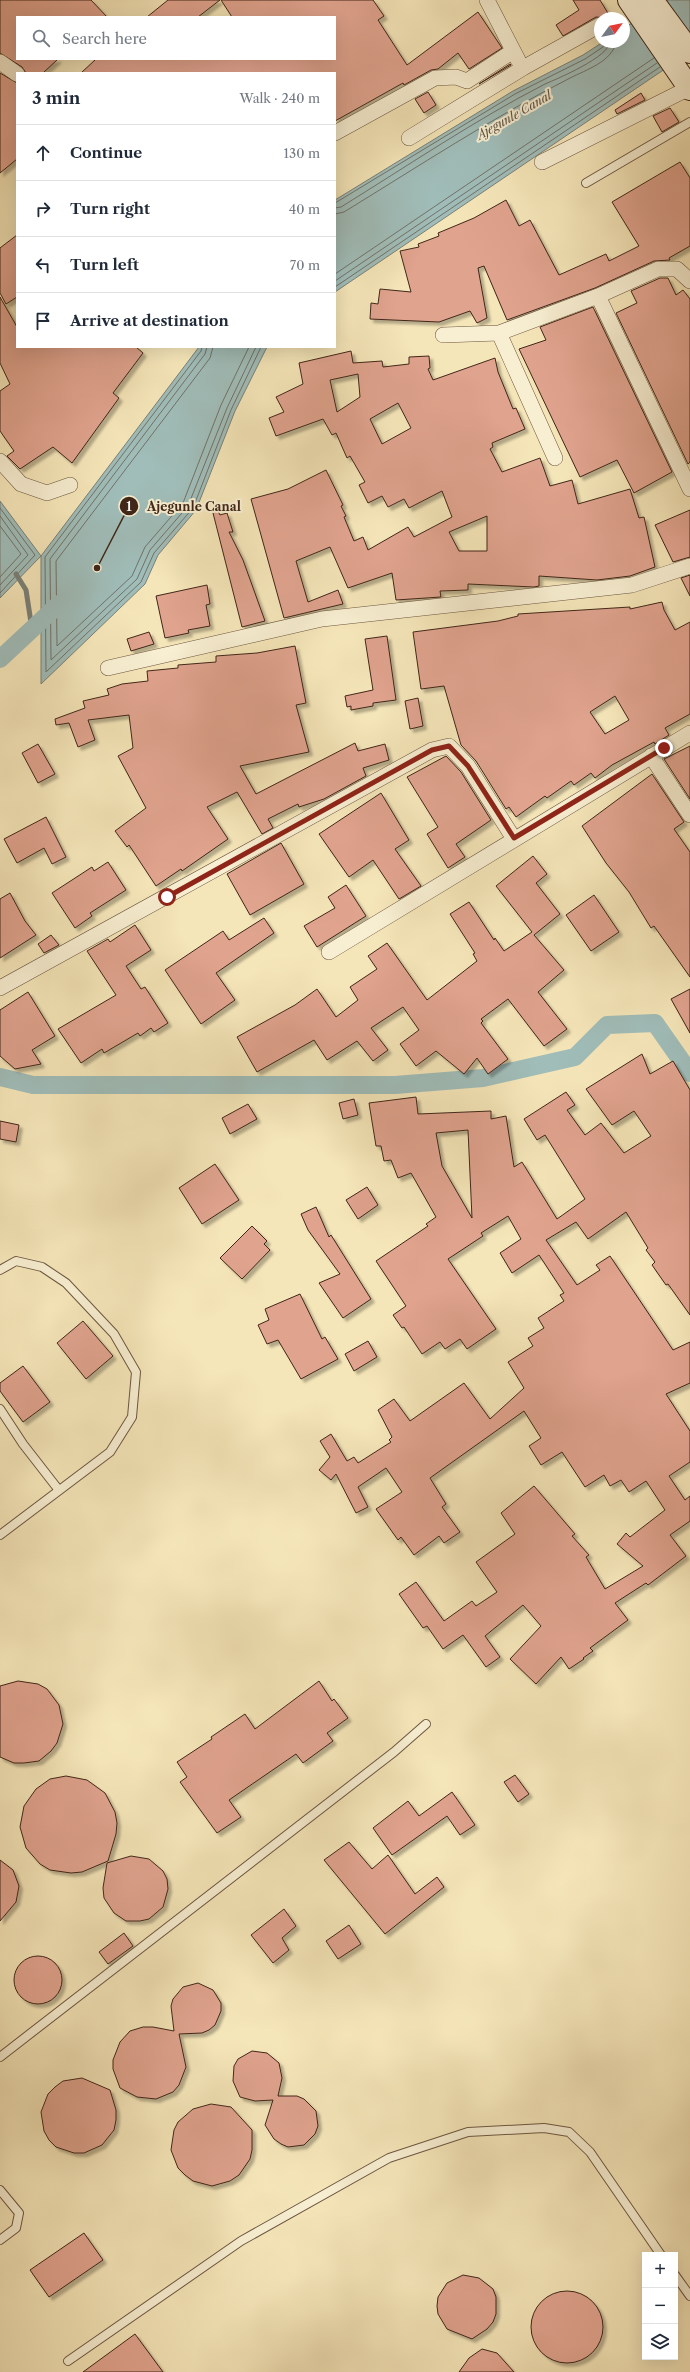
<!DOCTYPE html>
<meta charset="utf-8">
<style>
body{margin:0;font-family:"Libre Caslon Text",serif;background:#f6f6f7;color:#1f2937}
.controls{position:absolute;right:12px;bottom:12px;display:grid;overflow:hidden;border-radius:0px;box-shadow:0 4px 16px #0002}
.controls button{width:36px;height:36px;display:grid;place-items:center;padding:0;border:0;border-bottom:1px solid #e0e1e3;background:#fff;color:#1f2937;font:20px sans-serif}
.compass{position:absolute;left:594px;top:12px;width:36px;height:36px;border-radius:50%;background:#fff;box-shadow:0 4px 16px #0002;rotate:57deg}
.stop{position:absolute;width:12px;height:12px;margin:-9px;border:3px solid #8f2418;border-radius:50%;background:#fff}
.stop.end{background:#8f2418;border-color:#fff;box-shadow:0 1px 4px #0008}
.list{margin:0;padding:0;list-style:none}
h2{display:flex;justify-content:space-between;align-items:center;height:52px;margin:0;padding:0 16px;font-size:17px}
h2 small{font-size:13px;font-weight:400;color:#747a83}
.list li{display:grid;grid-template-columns:26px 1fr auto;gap:12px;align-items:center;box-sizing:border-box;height:56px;padding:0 16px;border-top:1px solid #e0e1e3}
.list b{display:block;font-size:15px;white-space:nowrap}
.list em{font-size:13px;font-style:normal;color:#747a83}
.icon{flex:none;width:22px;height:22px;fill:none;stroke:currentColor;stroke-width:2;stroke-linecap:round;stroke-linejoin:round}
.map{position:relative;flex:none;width:690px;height:2372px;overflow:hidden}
.search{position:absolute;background:#fff;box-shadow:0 4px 16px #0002;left:16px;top:16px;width:320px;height:44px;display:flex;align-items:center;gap:10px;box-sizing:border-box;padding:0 14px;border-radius:0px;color:#747a83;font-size:15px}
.panel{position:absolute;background:#fff;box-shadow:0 4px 16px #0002;left:16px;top:72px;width:320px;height:276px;border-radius:0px}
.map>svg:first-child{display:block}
.water{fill:#a0bdb9;stroke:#7a8179}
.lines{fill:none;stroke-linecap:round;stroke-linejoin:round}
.shore{stroke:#707268;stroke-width:1}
.stream{stroke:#7a8179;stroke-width:5}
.canal{stroke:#a0bdb9;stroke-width:18}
.building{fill:#e0a38e;stroke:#402618;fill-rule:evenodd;filter:url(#shadow)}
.lane-casing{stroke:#6d5640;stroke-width:10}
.street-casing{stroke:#6d5640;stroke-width:16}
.secondary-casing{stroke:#402618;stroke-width:24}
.lane{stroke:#f8efd2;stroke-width:8}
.street{stroke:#f8efd2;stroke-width:15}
.secondary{stroke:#f8efd2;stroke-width:22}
.route{stroke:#8f2418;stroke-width:5}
.labels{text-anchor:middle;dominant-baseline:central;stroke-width:4;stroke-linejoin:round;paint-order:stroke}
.water-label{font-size:12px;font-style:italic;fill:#5d5348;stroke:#f8efd2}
.leader{fill:none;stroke:#402618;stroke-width:1.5}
.callout-dot{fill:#402618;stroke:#f8efd2;stroke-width:1.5}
.mark-label{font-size:12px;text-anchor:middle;font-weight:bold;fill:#fff}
.callout-label{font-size:12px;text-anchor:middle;font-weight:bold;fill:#402618;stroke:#f8efd2;stroke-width:4;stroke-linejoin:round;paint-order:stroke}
</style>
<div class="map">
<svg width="690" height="2372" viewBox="0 0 690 2372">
<defs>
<filter id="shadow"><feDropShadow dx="3.5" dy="3.5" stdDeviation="1" flood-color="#0004"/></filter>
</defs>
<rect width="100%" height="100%" fill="#f5e6b9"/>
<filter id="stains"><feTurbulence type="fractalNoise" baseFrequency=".005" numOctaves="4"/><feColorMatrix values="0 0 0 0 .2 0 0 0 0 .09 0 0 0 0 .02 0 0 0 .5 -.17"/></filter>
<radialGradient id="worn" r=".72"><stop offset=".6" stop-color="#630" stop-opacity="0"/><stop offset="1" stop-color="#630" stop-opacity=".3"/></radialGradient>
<!-- water -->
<path class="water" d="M668 0H690V52L335 292V200L513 91 583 55 603 42H624V28Z
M199 347H267L235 411 196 510 158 555 145 584 41 684V556L0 598V501L41 556Z"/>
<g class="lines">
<!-- shore -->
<path class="shore" d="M335 203 515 94 585 59 603 47 605 42
M335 208 341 207C409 165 475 120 545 84 559 78 609 57 610 42
M335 214 344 212C419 166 492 118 570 78 586 70 613 61 616 42
M335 274 654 58
M335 281 657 63
M335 287 660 67
M202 347 201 351 45 557 46 672 141 582 154 553 193 508 231 410 261 347
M207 347 205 354 50 559 51 660 137 579 150 550 188 506 227 408 256 347
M213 347 210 358 56 561 57 646 132 576 145 547 183 503 221 405 249 347
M0 508 35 555 0 593
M0 516 28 555 0 585
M0 526 21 554 0 577"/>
<!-- stream -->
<path class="stream" d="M16 574 26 590 32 629"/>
<!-- canal -->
<path class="canal" d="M0 659 59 604
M0 1077 33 1085H395L483 1078 575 1057 607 1025 655 1023 690 1073"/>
</g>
<!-- building -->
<path class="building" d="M0 0H91L107 17H17V59H58L43 73H26L22 67 0 53Z
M168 0H220L198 17H147Z
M221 0H373L384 16 378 20 407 65 478 12 502 48 469 69 458 53 438 69 431 70 404 85 403 83 335 121V73H81L96 59H335V17H232Z
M573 0H600L609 15 605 18 596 17 563 36 556 25 579 10Z
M510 64 511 65 479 84Z
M0 73 17 83V159L0 173Z
M428 92 436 105 424 113 415 99Z
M641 93 645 100 617 114 615 110Z
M670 108 679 122 662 132 653 116Z
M680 162 690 178V246L669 258 670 260 654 261 595 288 507 320 484 266 478 268 487 318 477 323 470 311 439 322 370 319 371 303 378 304 380 289 411 292 400 251 419 247 418 244 439 236 438 233 474 218 506 200 519 226 530 220 559 275 606 254 609 261 639 246 612 202Z
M17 235V297L6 304 0 293V248Z
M660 278H668L676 295 683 290 690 299V462L688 464 616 313 637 303 631 291Z
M0 297 17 327V347H136L143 353 113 393 119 398 72 463 53 447 20 469 7 456 14 451 0 431V391L10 384 0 363Z
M593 307 672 472 634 493 617 460 580 477 519 349 546 340 540 327Z
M351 351 353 363 382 361 383 367 409 364V357L429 356 430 368 428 369 433 380 495 358 498 372 513 409 516 408 525 429 492 443 493 447 490 449 502 472 540 458 550 486 572 480 578 504 630 489 639 518 644 517 655 567 630 576 597 580 539 576V586L534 587 468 584V590L440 591 441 597 396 600 392 573 348 588 330 547 296 561 308 602 338 590 343 604 284 618 251 499 288 489 326 470 343 505 341 506 346 516 344 517 354 541 363 537 368 550 408 527 414 537 452 517 442 491 409 508 404 499 388 507 382 496 368 503 359 485 365 482 350 456 347 458 336 433 332 435 323 419 276 436 269 418 284 412 276 397 303 384 299 363ZM358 374 360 397 337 412 330 380ZM398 403 411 428 382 444 370 419ZM487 516V551H459L449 532Z
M690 510V557L673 562 655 525Z
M218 511 220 515 227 513 233 532H229L243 560 265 621 242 627 213 513Z
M690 575V596L681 578Z
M207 585 210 604 206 605 210 626 188 630 189 633 165 638 156 596Z
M662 602 664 610 675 630 690 622V714L665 728 669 735 655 744 654 742 612 765 595 778 591 773 574 785 571 781 547 798 545 796 516 817 509 807 506 809 476 761 461 745 444 686 421 689 413 632 498 621 518 616V614L630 607V609ZM615 696 629 720 605 734 590 712Z
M149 632 154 644 131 651 127 639Z
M387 636 396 700 373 703V706L351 710V706L347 707 345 696 373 690 365 639Z
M295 646 306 703 296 705 309 752 240 766 256 794 355 743 358 751 385 744 389 760 363 768 366 776 324 799 299 807 298 804 268 819 273 828 262 834 237 792 207 807 228 839 182 871 181 869 156 886 129 845 127 847 115 831 146 808 118 756 133 748 129 715 88 720 95 740 78 747 69 723 56 725 55 719 85 708 83 701 109 695 107 689 122 684 148 681 147 671 178 668V665L216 662V656L257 653Z
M418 698 423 726 410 729 405 701Z
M38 744 55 774 38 783 22 753Z
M690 746V799L664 759Z
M446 756 461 772 491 820 456 844 465 857 448 868 427 834 438 827 407 777Z
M652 774 684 822 674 829 690 852V977L654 926 651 928 629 892 606 863 582 826Z
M381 793 409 840 395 849 421 886 399 899 373 860 349 877 319 834Z
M46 817 66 857 52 864 44 848 17 863 4 839Z
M281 843 304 884 250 915 227 874Z
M533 856 547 874 536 883 560 914 534 935 564 970 538 992 567 1029 544 1046 508 999 481 1019 483 1021 481 1023 508 1059 488 1074 477 1058 464 1074 436 1051 416 1066 400 1044 419 1030 403 1007 371 1028 388 1050 373 1061 357 1041 327 1060 314 1040 257 1072 237 1037 295 1005 317 989 336 1017 358 1000 350 987 377 969 368 956 387 943 427 1000 477 961 473 954 475 953 450 914 469 902 494 940 495 938 504 951 532 932 496 886Z
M108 862 126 890 90 913 92 916 75 928 52 893 92 867 94 871Z
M346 885 366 916 317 947 304 926 335 908 328 897Z
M10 893 25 921 36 935 0 958V899Z
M594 895 619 932 591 951 566 915Z
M264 918 274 933 216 973 235 1000 201 1024 165 970 223 931 229 940Z
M135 925 151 950 126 966 141 989 145 987 168 1023 154 1032 151 1028 140 1036 138 1033 104 1053 102 1049 81 1063 58 1029 116 995 87 951 108 939 110 942Z
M51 935 59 945 44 953 38 944Z
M690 989V1033L671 999Z
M28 992 55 1036 32 1050 41 1064 15 1069 0 1056V1010Z
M642 1054 650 1074 673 1061 690 1090V1315L668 1284 666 1285 652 1265 655 1262 646 1250 648 1248 626 1212 588 1239 576 1222 546 1240 577 1285 600 1270 596 1265 610 1256 673 1350 690 1342V1383L666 1394 690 1431V1462L669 1476 685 1500 690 1496V1521L670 1535 686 1556 648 1585 646 1583 615 1603 628 1620 590 1648 593 1651 583 1658 584 1659 569 1669 561 1657 536 1684 510 1659 541 1626 523 1605 485 1636 500 1657 486 1667 463 1635 443 1649 427 1626 423 1628 399 1594 416 1582 444 1621 472 1601 476 1606 497 1592 476 1562 515 1534 501 1513 534 1486 575 1534 572 1536 589 1555 586 1557 605 1589 643 1566 617 1544 626 1533 630 1537 665 1510 646 1481 629 1492 621 1480 610 1486 604 1475 585 1487 562 1452 541 1465 529 1446 541 1438 524 1411 430 1478 446 1504 442 1507 460 1532 444 1543 439 1536 414 1555 401 1537 398 1540 376 1509 402 1492 386 1468 358 1487 368 1507 356 1513 336 1474 331 1480 319 1470 330 1457 320 1441 331 1434 347 1461 354 1457 358 1463 391 1442 389 1440 392 1437 378 1410 394 1399 410 1421 464 1383 490 1419 524 1388 508 1362 533 1346 528 1338 544 1328 538 1318 564 1301 560 1295 564 1293 539 1255 512 1273 500 1253 521 1239 508 1216 481 1233 483 1236 448 1259 496 1329 467 1349 460 1339 445 1349 440 1342 422 1354 404 1327 402 1328 393 1315 406 1306 376 1261 428 1226 426 1224 436 1217 411 1173 398 1178 391 1160 384 1161 381 1146H376L369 1103 416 1097 418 1114 491 1111V1119L506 1116 514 1167 522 1162 557 1219 585 1199 545 1135 537 1140 524 1119 566 1092 575 1105 567 1110 585 1135 601 1123 624 1153 651 1136 634 1111 612 1125 586 1089ZM468 1130 472 1218 442 1166 436 1133Z
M354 1099 358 1115 343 1119 339 1103Z
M248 1104 257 1119 230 1134 222 1118Z
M0 1121 19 1125 16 1142 0 1139Z
M215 1164 239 1200 202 1224 179 1188Z
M367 1187 378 1205 358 1219 346 1200Z
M316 1207 329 1237 331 1235 371 1299 343 1318 319 1283 340 1274 308 1230 301 1214Z
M252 1226 267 1241 264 1244 270 1250 242 1279 220 1258Z
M300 1294 322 1339 325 1337 338 1359 301 1379 278 1340 267 1344 258 1325 269 1320 265 1309Z
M83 1321 113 1356 86 1379 57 1343Z
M368 1341 377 1357 354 1371 345 1354Z
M23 1366 50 1402 23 1422 0 1391V1383Z
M18 1681 38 1684 47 1689 59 1705 63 1724 57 1743 51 1751 39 1761 24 1763H14L0 1757V1686Z
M319 1681 332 1701 334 1699 348 1718 327 1733 333 1741 303 1763 296 1754 229 1800 241 1817 217 1833 180 1782 187 1777 177 1762 212 1739 211 1737 245 1714 255 1729Z
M515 1775 529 1794 518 1802 504 1782Z
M66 1776 87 1780 105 1793 115 1812 117 1823 116 1834 108 1861 82 1872 71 1873 50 1870 40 1864 26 1848 20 1827 24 1806 36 1789 50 1779Z
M452 1792 475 1825 460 1835 447 1816 392 1855 373 1828 408 1801 419 1816Z
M349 1842 372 1869 388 1855 415 1894 437 1877 444 1887 385 1934 324 1860Z
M131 1856 149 1859 163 1871 167 1879 168 1889 163 1907 149 1919 140 1921H126L114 1913 104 1898 103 1888 107 1863Z
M0 1860 13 1870 19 1886 16 1902 0 1921Z
M284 1909 296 1926 282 1938 289 1950 273 1963 251 1935Z
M349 1925 361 1944 338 1959 326 1941Z
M124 1933 133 1946 108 1964 99 1952Z
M14 1980a24 24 0 1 1 48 0a24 24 0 1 1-48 0Z
M198 1983 213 1990 221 2003V2011L215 2025 209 2030 202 2033 179 2034 186 2067 179 2085 173 2092 156 2099 137 2097 120 2088 113 2069V2060L120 2042 130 2031 143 2027H153L174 2031 171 2006 173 1999 183 1987Z
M252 2051 267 2053 279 2063 282 2078 278 2096H297L304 2099 316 2111 318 2126 315 2134 304 2145 288 2147 281 2144 274 2139 265 2125 273 2100 255 2101 240 2097 233 2081 234 2066 238 2059Z
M82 2078 110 2090 116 2110V2120L114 2130 102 2145 84 2153H74L56 2147 49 2140 44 2131 41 2112 48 2094 55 2087 63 2081Z
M211 2104 231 2107 252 2130V2150L250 2159 239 2175 230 2181 212 2186 193 2181 185 2175 178 2168 171 2150 174 2130 178 2122 193 2109Z
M84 2233 103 2260 49 2297 30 2270Z
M463 2275 479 2278 493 2289 496 2297V2314L493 2322 487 2329 472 2339 447 2329 438 2314 437 2306 438 2297 447 2283Z
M531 2327a36 36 0 1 1 72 0a36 36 0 1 1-72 0Z
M135 2334 163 2372H83Z
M482 2349 497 2353 514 2372H459L469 2358Z"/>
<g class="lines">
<!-- lane casing -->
<g class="lane-casing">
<path id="lane" d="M586 183 690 122
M0 1270 16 1261 42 1267 66 1283 114 1334 136 1372 132 1417 110 1452 0 1535
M0 1409 23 1444 58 1489
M0 2057 394 1752 426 1724
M0 2190 19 2213 16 2228 0 2240
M675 2275 690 2296
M68 2361 241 2241 389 2158 468 2132 544 2128 569 2132 590 2152 661 2255"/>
</g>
<!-- street casing -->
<g class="street-casing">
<path id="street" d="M487 0 518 60
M0 62 17 74
M335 133 435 78 456 77 467 81 513 51
M409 138 523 68 600 25
M542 162 689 88
M598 296 690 489
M499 333 555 458
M443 335 499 333 598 296 658 269H677L690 281
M0 461 21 484 47 493 70 485
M108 668 322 619 632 585 690 566
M651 756 690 815
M329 952 690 733
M0 988 432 750 449 746 468 766 514 839"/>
</g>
<!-- secondary casing -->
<g class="secondary-casing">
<path id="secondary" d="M629 0 690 89
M652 0 690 52"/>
</g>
<!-- lane -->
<use href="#lane" class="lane"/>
<!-- street -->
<use href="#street" class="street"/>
<!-- secondary -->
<use href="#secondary" class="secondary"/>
</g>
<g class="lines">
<!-- route -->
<path class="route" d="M167 897 432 750 449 746 468 766 514 838 664 748"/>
</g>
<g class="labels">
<!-- water labels -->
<g class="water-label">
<text transform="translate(514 115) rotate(-30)">Ajegunle Canal</text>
</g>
</g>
<!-- callouts -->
<path class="leader" d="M97 568L129 506"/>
<g class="callout-dot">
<circle cx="97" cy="568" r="4"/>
<circle cx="129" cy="506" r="10"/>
</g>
<g class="mark-label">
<text x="129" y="511">1</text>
</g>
<g class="callout-label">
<text x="194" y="511">Ajegunle Canal</text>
</g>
<rect width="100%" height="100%" filter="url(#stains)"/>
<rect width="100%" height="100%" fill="url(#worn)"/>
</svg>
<div class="controls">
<button>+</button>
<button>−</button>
<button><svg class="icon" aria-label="layers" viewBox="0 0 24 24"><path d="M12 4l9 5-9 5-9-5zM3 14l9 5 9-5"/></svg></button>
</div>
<svg class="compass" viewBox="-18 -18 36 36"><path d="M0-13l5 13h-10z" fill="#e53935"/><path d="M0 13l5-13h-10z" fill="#747a83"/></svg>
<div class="stop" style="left:167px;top:897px"></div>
<div class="stop end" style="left:664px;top:748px"></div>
<div class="search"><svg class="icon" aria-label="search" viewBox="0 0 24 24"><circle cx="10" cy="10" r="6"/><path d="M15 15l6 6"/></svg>Search here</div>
<section class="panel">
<h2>3 min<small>Walk · 240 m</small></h2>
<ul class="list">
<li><svg class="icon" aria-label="ahead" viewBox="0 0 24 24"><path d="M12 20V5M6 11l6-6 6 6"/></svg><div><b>Continue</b></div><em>130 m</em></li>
<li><svg class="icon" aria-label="right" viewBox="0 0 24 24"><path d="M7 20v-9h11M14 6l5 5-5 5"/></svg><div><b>Turn right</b></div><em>40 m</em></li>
<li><svg class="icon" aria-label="left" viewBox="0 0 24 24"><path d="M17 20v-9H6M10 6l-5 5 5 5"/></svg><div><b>Turn left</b></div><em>70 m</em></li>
<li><svg class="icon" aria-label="arrive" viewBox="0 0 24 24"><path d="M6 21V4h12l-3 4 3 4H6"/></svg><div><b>Arrive at destination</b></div></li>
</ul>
</section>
</div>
